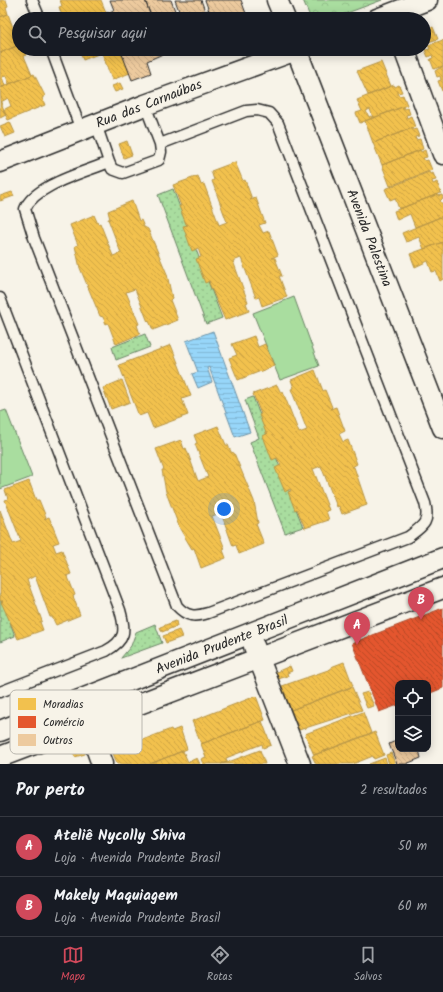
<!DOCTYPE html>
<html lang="pt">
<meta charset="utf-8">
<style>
body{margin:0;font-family:Kalam,sans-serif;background:#242831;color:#f1f3f6}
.controls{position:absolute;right:12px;bottom:12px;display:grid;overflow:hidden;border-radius:8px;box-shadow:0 2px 10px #0003}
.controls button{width:36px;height:36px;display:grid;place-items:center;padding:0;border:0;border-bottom:1px solid #363941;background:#171b24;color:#f1f3f6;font:20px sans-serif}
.you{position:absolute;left:224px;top:509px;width:14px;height:14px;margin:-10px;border:3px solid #fff;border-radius:50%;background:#1a73e8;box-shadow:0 0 0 6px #1a73e833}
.badge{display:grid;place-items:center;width:26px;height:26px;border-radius:50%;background:#d1495b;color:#fff;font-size:13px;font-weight:700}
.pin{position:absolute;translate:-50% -33px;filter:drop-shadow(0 1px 2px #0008)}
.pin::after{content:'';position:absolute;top:21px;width:14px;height:12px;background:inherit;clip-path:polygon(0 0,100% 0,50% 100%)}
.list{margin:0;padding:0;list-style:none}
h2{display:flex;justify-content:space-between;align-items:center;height:52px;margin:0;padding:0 16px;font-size:17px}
h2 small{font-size:13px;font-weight:400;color:#9ea1a6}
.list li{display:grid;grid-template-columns:26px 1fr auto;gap:12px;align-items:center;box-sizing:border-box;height:60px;padding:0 16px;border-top:1px solid #363941}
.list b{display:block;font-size:15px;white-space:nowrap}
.list p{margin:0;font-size:13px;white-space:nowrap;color:#9ea1a6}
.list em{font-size:13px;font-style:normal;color:#9ea1a6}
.icon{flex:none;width:22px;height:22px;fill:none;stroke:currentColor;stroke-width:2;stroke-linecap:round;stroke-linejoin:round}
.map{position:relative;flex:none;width:443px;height:764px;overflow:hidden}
.search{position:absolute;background:#171b24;box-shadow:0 2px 10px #0003;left:12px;right:12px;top:12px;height:44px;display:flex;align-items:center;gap:10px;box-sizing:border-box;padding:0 14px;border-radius:22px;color:#9ea1a6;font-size:15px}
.sheet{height:172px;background:#171b24}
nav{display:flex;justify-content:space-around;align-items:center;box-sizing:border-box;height:56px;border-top:1px solid #363941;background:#171b24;font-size:11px;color:#9ea1a6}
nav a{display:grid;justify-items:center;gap:2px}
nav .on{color:#d1495b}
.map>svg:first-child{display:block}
.forest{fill:url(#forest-crowns);stroke:#6a8465}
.garden{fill:url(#garden-dots);stroke:#6a8465}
.pitch{fill:#a9dd9f;stroke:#6a8465}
.water{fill:url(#water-rules);stroke:#6c92a7}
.homes{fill:url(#homes-back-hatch);stroke:#b69444}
.shops{fill:url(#shops-back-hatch);stroke:#ac4a2d}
.building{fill:url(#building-back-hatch);stroke:#2b2b2b}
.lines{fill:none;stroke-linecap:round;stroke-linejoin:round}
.lane-casing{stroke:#2b2b2b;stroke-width:13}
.street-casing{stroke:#2b2b2b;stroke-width:23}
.lane{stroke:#f7f3e8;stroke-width:10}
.street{stroke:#f7f3e8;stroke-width:20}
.labels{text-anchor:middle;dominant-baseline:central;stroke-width:4;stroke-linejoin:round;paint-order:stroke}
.street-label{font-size:14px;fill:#2b2b2b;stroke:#f7f3e8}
.key{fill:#f7f3e8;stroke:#bab7af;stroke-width:1}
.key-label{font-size:11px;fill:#2b2b2b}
</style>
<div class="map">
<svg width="443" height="764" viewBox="0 0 443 764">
<defs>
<pattern id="forest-crowns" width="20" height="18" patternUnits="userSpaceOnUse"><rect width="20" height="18" fill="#a9dd9f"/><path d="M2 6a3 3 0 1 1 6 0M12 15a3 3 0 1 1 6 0" fill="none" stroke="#92be89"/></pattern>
<pattern id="garden-dots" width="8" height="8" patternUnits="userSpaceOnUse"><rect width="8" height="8" fill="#a9dd9f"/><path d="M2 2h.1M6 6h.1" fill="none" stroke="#92be89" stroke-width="1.8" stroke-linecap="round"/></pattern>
<pattern id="water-rules" width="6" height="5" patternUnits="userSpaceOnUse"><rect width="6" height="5" fill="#97d6f9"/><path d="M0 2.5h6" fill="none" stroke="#82b8d6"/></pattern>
<pattern id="homes-back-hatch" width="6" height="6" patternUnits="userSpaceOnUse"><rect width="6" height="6" fill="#f2c14e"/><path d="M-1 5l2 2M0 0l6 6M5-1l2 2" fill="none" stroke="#d0a644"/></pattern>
<pattern id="shops-back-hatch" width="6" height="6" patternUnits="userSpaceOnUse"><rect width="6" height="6" fill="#e4572e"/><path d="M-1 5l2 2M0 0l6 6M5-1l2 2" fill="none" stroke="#b94827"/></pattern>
<pattern id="building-back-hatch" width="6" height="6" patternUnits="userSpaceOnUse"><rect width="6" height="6" fill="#edca9e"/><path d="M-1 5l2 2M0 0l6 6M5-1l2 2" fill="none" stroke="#cbae88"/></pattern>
</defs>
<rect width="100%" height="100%" fill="#f7f3e8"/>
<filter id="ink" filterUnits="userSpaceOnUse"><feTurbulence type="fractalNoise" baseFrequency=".025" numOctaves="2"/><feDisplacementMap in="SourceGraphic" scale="8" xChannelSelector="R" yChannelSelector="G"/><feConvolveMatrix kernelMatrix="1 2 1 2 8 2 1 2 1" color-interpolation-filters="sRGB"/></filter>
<g filter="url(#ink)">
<!-- forest -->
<path class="forest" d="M303 0H382L331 19H311Z"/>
<!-- garden -->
<path class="garden" d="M173 189 222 318 206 324 158 195Z
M145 334 150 347 116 360 112 347Z
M253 397 303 527 285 533 250 442 259 438 245 400Z
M0 594 15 636 0 642Z
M155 624 162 643 121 658 131 646 136 632Z"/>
<!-- pitch -->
<path class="pitch" d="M294 297 319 366 280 380 253 313Z
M6 410 32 477 0 489V412Z"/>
<!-- water -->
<path class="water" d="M213 331 250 432 235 437 209 367 207 368 212 382 198 388 192 374 198 372 186 341Z"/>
<!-- homes -->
<path class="homes" d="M0 0H6L8 6 6 7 8 14 0 17Z
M60 0H101L107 15 98 19H63L59 7 62 6Z
M8 14 15 33 17 32 19 36V45L0 53V17Z
M433 27 438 39 428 42 424 31Z
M443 40V66L434 69 430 59 433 58 432 55 428 57 425 50 430 49 428 45Z
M19 45V49H24L26 55 24 56 32 75 9 84 6 76 2 77 5 86 0 88V53Z
M79 49H111L83 60Z
M111 49H120L130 73 112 80 102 53Z
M381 62 391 86 368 95 357 71Z
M443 66V91H442L438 81 441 80 440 76 437 77 435 71Z
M34 74 45 96 42 98 45 105 8 120 3 110 11 106 8 98 1 102 0 88Z
M120 83 123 89 115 92 112 86Z
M394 85 395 87 399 85 402 92 397 93 399 96 403 95 407 105 373 118 370 109 366 111 369 117 371 116 372 118 360 123 356 113 362 111 357 100Z
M0 100 6 115 0 118Z
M403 107 404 109 408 108 410 114 406 115 407 118 411 116 415 127 373 143 365 121Z
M10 122 15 133 5 137 0 126Z
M412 128 413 130 416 129 419 136 415 137 416 140 420 139 423 149 382 165 373 143Z
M127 141 132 155 124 158 119 144Z
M420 150 421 152 425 150 427 157 423 158 425 161 428 160 432 170 390 186 382 165Z
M235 162 243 181 245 180 252 199 250 200 256 198 265 223 259 225 263 233 269 231 278 255 272 258H275L282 276H279L287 297 262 306 259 297 256 298 241 258 233 261 248 302 246 303 249 311 225 320 209 283 210 281 205 283 196 259 201 257 198 248 192 251 183 226 188 225 186 224 179 206H181L173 185 198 176 201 185 204 184 219 225 227 222 212 181 214 180 211 171Z
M429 172 430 174 433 173 436 180 432 181 433 184 437 182 441 193 399 209 395 198 390 200 385 189Z
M12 192 14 196 0 201V196Z
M438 194V196L442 195 443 198 440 201 443 205V216L415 227 410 214 397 220 394 211Z
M132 201 139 221 141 220 144 227 148 229 167 274 172 298 170 300 178 320 153 330 149 321 148 322 135 289 126 292 139 324 137 325 140 334 116 344 108 323 106 324 103 317 100 316 80 268 75 246 78 245 70 225 94 215 98 224 100 223 113 256 121 253 108 219H110L108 211Z
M443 216V242L424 249 419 237 406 242 402 233Z
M443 242V279L440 281 436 271 432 272 428 261 415 267 410 254Z
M254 336 258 347 265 344 274 366 238 380 229 358 237 355 232 344Z
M171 345 191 396 182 399 188 415 153 428 147 413 139 416 119 365Z
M315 370 323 391 325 390 332 407 330 409 336 407 345 431 339 434 343 442 348 440 357 464 352 467H354L367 505 342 514 339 506 337 507 321 466 313 469 329 510 326 511 329 520 305 528 297 509 295 510 288 492 291 491 290 489 285 492 275 468 281 465 277 458 272 460 263 436 268 433H266L259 415 261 414 253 394 277 385 281 393 283 392 299 433 307 430 291 389 294 388 291 380Z
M122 380 130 402 111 409 103 388Z
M218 426 226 445H228L231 452 234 453 254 501 258 523 256 524 264 544 239 554 236 545 233 546 221 513 212 516 225 549 223 550 226 558 201 568 194 548 192 549 180 529 166 492 162 470H164L156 449 181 440 184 449 186 448 198 481 208 477 195 444 197 443 194 435Z
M29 481 36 500H39L46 517 44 519 49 517 59 542 53 544 56 552 62 550 71 574 66 576 68 577 75 595 73 596 80 615 56 625 52 617H50L35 576 27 580 42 621 40 622 43 630 18 639 1 602 3 601H0V510L13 544 21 541 5 500 8 499 5 490Z
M176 621 177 626 162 632 160 627Z
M179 630 182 637 166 643 163 636Z
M344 662 353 686 291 710 282 686 331 669V667Z
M290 666 292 671 287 673 288 676 278 679 274 673Z
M352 687 362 710 299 730 291 710Z
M368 692 374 706 367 708 361 694Z
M256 696 265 720 201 744 192 721Z
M363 712 371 733 314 755 305 734Z
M262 721 271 745 263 748 262 744 226 758 227 762 221 764H203L201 759 206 757 201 744Z
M180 728 187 749 150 764H117L113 753 114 751 171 729 172 731Z
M375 732 384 755 374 759 373 756 353 764H316L312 756Z
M82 746 85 754 75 757 71 750Z
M260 750 265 764H221L231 761Z
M183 751 188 762 197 758 200 764H150Z
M391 753 395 764H389L386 755Z
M385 758 387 764H369Z"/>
<!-- shops -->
<path class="shops" d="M443 608V688L428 694V683H398V705L379 712 352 643Z"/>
<!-- building -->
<path class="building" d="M110 0H145L152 19H108L106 13 114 10Z
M145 0H171L178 19H152Z
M175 0H201L205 11 209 10 212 19H182Z
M205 0H241L248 19H212Z
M120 49H164L165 53 147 61 151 73 132 80Z
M398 740V749H416L417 751 419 750 421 758 406 764H397L389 744Z"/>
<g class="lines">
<!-- lane casing -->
<g class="lane-casing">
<path id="lane" d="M32 0 40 19
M51 49 81 130
M145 105 160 144
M257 110 269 113 278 123 425 503C430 523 423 526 408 537L208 613C195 617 187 617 177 606L34 238 25 209C34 185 86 172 109 162L112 169 123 173 159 160 161 152 160 144 246 111Z
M96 124 109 162
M0 298 120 610C126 631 126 640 106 651L0 692"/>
</g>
<!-- street casing -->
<g class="street-casing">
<path id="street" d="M277 0 285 19
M377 19 427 0
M296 49 443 428
M404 49 443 154
M0 162 145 105 299 49
M254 646 300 764
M83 712 102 764
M0 731 443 558
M0 757 443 588"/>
</g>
<!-- lane -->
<use href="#lane" class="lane"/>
<!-- street -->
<use href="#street" class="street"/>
</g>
</g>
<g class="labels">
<!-- street labels -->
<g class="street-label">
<text transform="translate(149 104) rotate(-21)">Rua das Carnaúbas</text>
<text transform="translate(369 238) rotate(69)">Avenida Palestina</text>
<text transform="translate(222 645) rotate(-21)">Avenida Prudente Brasil</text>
</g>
</g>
<!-- legend -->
<rect x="10" y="690" width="132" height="64" rx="6" class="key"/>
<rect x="18" y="698" width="18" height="12" fill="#f2c14e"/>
<rect x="18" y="716" width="18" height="12" fill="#e4572e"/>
<rect x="18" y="734" width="18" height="12" fill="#edca9e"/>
<g class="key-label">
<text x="43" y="708">Moradias</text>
<text x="43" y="726">Comércio</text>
<text x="43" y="744">Outros</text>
</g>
</svg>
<div class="controls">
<button><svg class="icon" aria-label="locate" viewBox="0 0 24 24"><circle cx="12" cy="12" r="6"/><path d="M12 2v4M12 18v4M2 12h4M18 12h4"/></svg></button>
<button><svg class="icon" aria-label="layers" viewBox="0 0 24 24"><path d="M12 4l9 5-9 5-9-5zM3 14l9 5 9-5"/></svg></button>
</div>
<div class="you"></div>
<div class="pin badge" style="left:357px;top:645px">A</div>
<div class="pin badge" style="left:421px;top:620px">B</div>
<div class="search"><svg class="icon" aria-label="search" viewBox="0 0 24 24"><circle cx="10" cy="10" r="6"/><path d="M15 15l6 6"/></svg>Pesquisar aqui</div>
</div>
<section class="sheet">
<h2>Por perto<small>2 resultados</small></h2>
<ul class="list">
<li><span class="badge">A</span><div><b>Ateliê Nycolly Shiva</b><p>Loja · Avenida Prudente Brasil</p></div><em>50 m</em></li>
<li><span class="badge">B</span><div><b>Makely Maquiagem</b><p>Loja · Avenida Prudente Brasil</p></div><em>60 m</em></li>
</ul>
</section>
<nav>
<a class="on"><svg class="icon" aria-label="map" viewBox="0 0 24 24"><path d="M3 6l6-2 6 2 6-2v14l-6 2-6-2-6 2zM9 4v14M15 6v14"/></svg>Mapa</a>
<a><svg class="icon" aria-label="directions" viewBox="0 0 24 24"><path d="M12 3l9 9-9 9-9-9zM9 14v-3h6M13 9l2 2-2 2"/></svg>Rotas</a>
<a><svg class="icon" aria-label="saved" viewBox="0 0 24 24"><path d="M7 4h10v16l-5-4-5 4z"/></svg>Salvos</a>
</nav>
